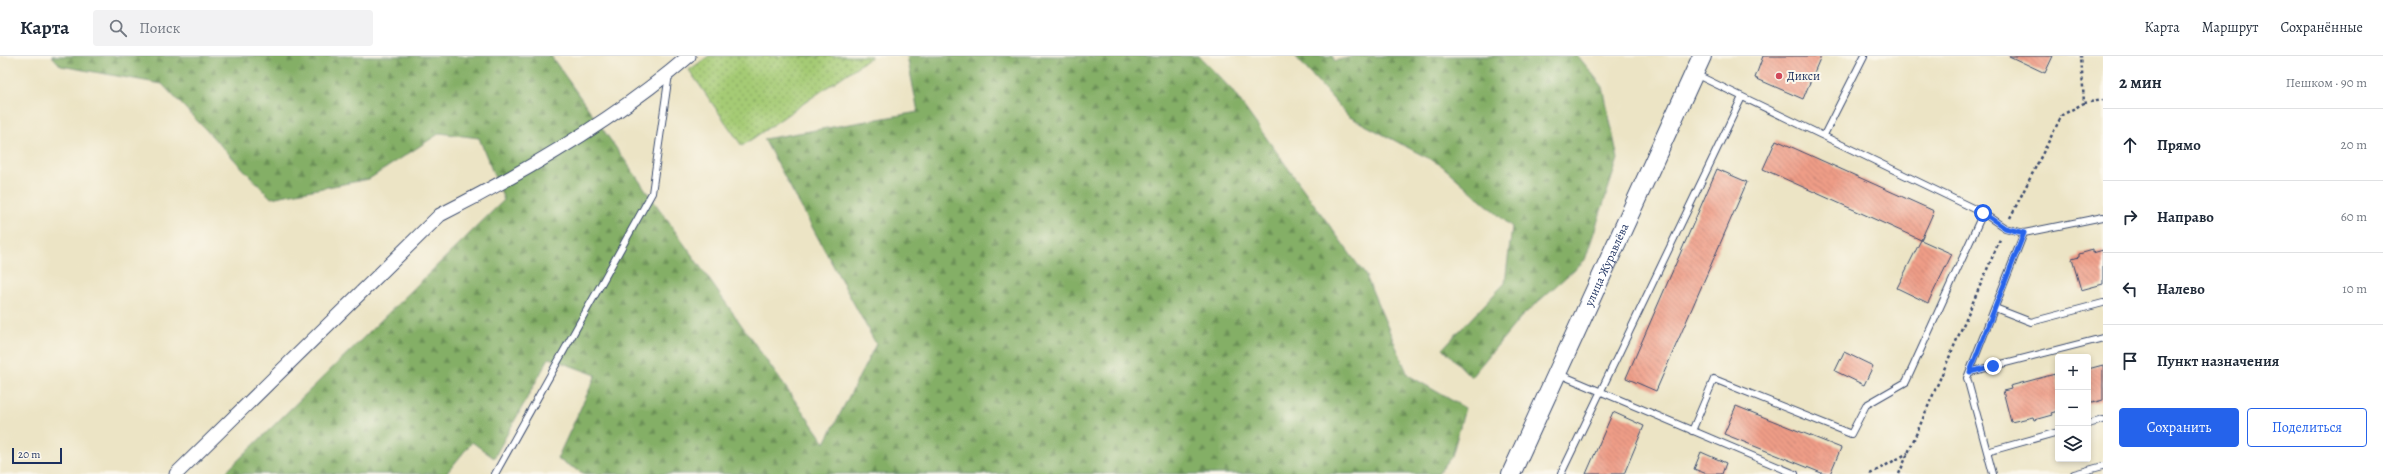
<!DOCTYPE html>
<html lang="ru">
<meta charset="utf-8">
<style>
body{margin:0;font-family:Alegreya,serif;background:#f2f2f3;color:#1f2937}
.controls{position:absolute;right:12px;bottom:12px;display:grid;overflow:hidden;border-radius:4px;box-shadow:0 2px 6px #0003}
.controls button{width:36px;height:36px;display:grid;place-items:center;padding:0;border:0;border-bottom:1px solid #e0e1e3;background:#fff;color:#1f2937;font:20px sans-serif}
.scale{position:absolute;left:12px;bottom:10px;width:50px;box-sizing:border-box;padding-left:4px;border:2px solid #1b2f5e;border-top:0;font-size:11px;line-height:14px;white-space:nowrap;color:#1b2f5e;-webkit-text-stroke:3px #fbf7ec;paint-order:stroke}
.stop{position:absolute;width:12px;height:12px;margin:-9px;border:3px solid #2563eb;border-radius:50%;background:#fff}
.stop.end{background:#2563eb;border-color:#fff;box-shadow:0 1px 4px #0008}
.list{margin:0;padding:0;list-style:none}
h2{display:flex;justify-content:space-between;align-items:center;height:52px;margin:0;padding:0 16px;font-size:17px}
h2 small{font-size:13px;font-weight:400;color:#747a83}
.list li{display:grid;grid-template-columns:26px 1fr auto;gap:12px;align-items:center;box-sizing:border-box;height:72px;padding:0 16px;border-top:1px solid #e0e1e3}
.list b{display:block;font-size:15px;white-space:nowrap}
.list em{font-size:13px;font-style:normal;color:#747a83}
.actions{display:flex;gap:8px;padding:12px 16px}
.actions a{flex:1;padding:9px 0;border:1px solid #2563eb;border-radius:4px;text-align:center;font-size:14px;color:#2563eb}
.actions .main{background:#2563eb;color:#fff}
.icon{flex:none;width:22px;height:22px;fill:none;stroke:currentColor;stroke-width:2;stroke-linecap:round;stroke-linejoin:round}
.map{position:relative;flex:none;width:2103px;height:418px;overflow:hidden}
header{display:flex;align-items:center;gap:24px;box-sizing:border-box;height:56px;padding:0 20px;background:#fff;border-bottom:1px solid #e0e1e3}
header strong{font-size:19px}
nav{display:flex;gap:22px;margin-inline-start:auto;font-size:14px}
.search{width:280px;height:36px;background:#f2f2f3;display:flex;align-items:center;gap:10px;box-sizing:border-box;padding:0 14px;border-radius:4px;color:#747a83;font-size:15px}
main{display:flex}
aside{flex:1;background:#fff}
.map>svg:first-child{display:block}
.forest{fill:url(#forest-firs);stroke:#506f62}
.park{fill:url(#park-dots);stroke:#607d6a}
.building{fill:url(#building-back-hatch)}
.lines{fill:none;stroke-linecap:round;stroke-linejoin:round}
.lane-casing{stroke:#3a4a6d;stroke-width:8}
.street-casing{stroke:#3a4a6d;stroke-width:15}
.secondary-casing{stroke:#3a4a6d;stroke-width:20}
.path{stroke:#3a4a6d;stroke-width:2.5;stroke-dasharray:3 3;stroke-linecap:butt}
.lane{stroke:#fff;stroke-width:6}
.street{stroke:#fff;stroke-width:13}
.secondary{stroke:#fff;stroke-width:18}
.route{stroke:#2563eb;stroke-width:5}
.poi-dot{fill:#d1495b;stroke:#fbf7ec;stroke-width:1.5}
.labels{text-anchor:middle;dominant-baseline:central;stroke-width:4;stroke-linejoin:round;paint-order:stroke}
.poi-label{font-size:12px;fill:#1b2f5e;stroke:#fbf7ec;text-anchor:start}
.street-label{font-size:12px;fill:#1b2f5e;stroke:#fbf7ec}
</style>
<header>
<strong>Карта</strong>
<div class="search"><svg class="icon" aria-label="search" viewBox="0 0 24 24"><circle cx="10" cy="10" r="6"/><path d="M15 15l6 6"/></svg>Поиск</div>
<nav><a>Карта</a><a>Маршрут</a><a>Сохранённые</a></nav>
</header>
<main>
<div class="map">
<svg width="2103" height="418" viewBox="0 0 2103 418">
<defs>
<pattern id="forest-firs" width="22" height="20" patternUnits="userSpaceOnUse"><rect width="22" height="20" fill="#84af66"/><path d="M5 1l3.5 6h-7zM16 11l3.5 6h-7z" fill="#6b8f57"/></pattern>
<pattern id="park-dots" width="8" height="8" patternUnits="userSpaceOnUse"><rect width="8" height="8" fill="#a5cb75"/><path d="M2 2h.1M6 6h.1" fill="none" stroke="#86a563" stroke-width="1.8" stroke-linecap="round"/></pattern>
<pattern id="building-back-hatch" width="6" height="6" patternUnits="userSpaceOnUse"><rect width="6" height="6" fill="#ef9d87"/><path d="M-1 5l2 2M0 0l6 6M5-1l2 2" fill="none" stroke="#c18072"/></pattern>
</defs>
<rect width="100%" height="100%" fill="#fbf7ec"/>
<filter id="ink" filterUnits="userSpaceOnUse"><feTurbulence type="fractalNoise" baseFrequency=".025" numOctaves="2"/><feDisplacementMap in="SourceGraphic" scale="8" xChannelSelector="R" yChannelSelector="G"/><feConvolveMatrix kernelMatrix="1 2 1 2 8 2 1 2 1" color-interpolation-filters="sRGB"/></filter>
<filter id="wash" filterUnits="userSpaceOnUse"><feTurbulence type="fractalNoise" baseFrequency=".012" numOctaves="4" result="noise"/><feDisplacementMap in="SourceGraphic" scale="16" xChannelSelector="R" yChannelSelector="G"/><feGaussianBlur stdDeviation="0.9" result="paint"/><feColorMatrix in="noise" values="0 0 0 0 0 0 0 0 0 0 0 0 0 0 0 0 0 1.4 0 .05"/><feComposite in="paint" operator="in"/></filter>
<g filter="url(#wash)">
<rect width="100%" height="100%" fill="#ece4c5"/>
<!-- forest -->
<path class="forest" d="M52 0H551L825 387 876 288 764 83 918 56 907 0H1199L1231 33 1366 220 1408 319 1465 352 1452 400 1438 418H585L557 403 596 319 549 302 494 402 472 386 446 418H224L504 144 479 82 440 77 369 123 271 142 162 28 61 10Z
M1295 0H1332L1335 5 1354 0H1578L1603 31 1618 103 1585 204 1521 261 1471 321 1443 292 1505 227 1512 171 1441 109 1348 60Z"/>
<!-- park -->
<path class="park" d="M709 0H871V1L742 90 689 14Z"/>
<g id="blocks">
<!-- building -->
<path class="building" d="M1763 0H1821L1803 43 1755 22Z
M2009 0H2053L2045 17Z
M1776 84 1934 155 1921 184 1763 113Z
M1717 113 1747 126 1656 335 1626 322Z
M1921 184 1952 198 1928 247 1897 232Z
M2093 194V197L2103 194V228L2081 234 2072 203 2079 201V198Z
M1844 296 1873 310 1864 329 1835 315Z
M2103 309V344L2088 348V313Z
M2055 318V321H2058V355L2051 357 2052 359 2034 364 2033 361 2011 366 2003 335 2011 333 2010 330Z
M1736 350 1841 392 1830 418H1824L1724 378Z
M1613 356 1644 370 1624 418H1586Z
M1701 396 1726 407 1722 418H1707L1694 413Z"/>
</g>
</g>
<g filter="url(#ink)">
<use href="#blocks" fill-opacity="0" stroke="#3a4a6d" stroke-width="1"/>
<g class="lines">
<!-- lane casing -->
<g class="lane-casing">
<path id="lane" d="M1824 79 1864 0
M1983 157 2005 172 2024 177
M1995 252 2031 266 2103 247
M1970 316 2103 282
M1559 318 1795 418
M2088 368 2103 364
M1692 375 1714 323 1851 378 1866 349 1906 326 1983 157 1695 18
M1987 396 2058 376
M495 418 652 137 669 18
M1561 418 1742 41
M1993 418 1967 322 2024 177 2103 161
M2074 418 2103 410"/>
</g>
<!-- street casing -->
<g class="street-casing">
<path id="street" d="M176 418 440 159C525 116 617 62 689 0"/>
</g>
<!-- secondary casing -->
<g class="secondary-casing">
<g id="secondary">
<path id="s1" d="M1511 418 1702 0"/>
</g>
</g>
<!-- path -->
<path class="path" d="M2084 47 2103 44
M2010 162 2062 59 2084 47 2081 0
M1870 418 1908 397
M1899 418 2001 181"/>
<!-- lane -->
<use href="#lane" class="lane"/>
<!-- street -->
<use href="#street" class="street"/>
<!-- secondary -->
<use href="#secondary" class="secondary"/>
</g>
</g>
<g class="lines" filter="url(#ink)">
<!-- route -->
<path class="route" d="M1983 157 2005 172 2024 177 1970 316 1993 310"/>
</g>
<!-- markers -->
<circle class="poi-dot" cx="1779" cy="20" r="4"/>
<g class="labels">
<!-- poi labels -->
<g class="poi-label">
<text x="1787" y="20">Дикси</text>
</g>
<!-- street labels -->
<g class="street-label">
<text stroke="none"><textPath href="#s1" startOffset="230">улица Журавлёва</textPath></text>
</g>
</g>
</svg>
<div class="controls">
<button>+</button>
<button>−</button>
<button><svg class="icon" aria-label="layers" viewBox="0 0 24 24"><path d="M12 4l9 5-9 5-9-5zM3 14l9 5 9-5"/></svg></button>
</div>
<div class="scale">20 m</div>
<div class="stop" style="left:1983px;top:157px"></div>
<div class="stop end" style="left:1993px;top:310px"></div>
</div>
<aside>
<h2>2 мин<small>Пешком · 90 m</small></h2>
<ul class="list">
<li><svg class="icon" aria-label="ahead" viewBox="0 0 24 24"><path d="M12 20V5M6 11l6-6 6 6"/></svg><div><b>Прямо</b></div><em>20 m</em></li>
<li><svg class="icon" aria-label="right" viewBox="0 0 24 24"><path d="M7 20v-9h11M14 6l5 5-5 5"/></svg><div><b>Направо</b></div><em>60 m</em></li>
<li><svg class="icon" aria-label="left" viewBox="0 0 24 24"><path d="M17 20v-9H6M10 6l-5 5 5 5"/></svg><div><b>Налево</b></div><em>10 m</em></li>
<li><svg class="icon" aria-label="arrive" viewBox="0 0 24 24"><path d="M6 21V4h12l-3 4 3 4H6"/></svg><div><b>Пункт назначения</b></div></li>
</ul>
<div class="actions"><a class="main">Сохранить</a><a>Поделиться</a></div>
</aside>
</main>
